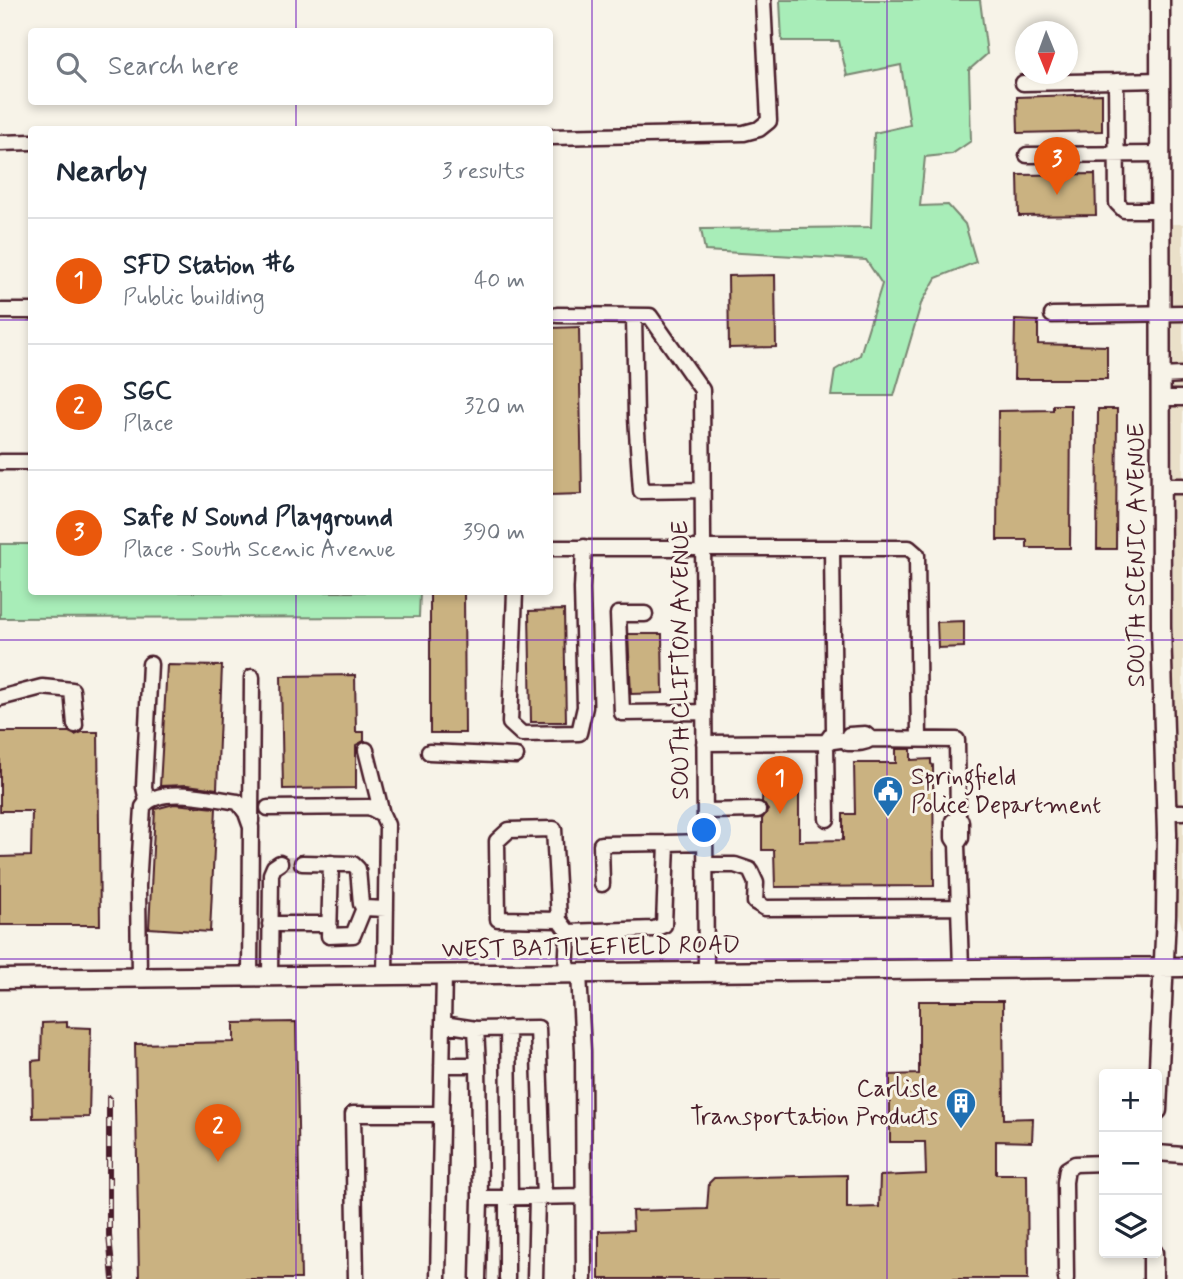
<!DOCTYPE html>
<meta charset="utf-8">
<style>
body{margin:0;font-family:Mynerve,sans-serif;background:#f2f2f3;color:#1f2937}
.controls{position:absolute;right:21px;bottom:21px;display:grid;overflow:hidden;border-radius:7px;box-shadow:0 4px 10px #0003}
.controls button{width:63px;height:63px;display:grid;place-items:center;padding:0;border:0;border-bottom:2px solid #e0e1e3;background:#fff;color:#1f2937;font:35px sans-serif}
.compass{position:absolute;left:1015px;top:21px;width:63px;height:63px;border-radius:50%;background:#fff;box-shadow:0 4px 10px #0003;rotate:179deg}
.you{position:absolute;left:705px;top:831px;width:24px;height:24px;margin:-18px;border:5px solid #fff;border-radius:50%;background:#1a73e8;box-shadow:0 0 0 10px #1a73e833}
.badge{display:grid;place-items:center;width:46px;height:46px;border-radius:50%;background:#ea580c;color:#fff;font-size:23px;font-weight:700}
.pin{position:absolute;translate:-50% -58px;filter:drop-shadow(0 2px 4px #0008)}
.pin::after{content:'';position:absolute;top:37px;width:24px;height:21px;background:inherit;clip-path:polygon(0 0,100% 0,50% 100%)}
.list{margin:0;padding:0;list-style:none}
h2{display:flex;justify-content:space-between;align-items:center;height:91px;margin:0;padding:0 28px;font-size:30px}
h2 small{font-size:23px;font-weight:400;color:#747a83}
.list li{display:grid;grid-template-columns:46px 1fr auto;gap:21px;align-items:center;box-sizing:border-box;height:126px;padding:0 28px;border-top:2px solid #e0e1e3}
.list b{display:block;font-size:26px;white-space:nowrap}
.list p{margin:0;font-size:23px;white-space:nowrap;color:#747a83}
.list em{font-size:23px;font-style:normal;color:#747a83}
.icon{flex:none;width:38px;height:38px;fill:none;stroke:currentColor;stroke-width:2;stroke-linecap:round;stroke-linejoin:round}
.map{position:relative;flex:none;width:1183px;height:1279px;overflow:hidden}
.search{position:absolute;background:#fff;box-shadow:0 4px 10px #0003;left:28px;top:28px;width:525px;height:77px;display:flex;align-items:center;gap:18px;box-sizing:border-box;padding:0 24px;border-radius:7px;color:#747a83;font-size:26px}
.panel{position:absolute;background:#fff;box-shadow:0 4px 10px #0003;left:28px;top:126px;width:525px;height:469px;border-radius:7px}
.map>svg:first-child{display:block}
.built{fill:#eae0c9}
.green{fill:#a8edb8;stroke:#798672;stroke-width:2}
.building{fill:#cab281;stroke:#4a1f2b;stroke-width:2}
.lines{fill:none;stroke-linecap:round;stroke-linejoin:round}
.minor-tunnel{stroke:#d4c9c2;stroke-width:14;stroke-dasharray:14 7;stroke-linecap:butt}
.minor-casing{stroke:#4a1f2b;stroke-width:19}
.major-casing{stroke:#4a1f2b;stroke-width:23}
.minor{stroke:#f7f3e8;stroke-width:14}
.major{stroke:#f7f3e8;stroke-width:18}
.rail-casing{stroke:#4a1f2b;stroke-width:6}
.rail{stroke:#f7f3e8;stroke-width:3.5;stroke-dasharray:10;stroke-linecap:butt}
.grid{fill:none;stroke:#7b2cbf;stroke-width:2;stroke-opacity:0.55}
.labels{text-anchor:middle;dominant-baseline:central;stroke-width:6;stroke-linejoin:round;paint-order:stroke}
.street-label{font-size:24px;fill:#4a1f2b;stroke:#f7f3e8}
.poi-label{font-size:24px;fill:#4a1f2b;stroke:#f7f3e8;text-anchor:start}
</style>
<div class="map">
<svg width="1183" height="1279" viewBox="0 0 1183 1279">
<rect width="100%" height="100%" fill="#f7f3e8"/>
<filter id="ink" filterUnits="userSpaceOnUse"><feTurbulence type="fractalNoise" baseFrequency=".0143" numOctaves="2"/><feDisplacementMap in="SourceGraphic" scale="14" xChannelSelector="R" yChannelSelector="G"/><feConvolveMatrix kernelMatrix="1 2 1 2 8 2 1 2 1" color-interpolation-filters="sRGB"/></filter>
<g filter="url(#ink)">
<!-- built -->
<path class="built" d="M1172 224H1183V930L1177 912V773L1173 663Z"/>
<!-- green -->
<path class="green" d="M780 0H980L987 54 969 70 971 141 952 154 925 157 920 206 948 205 965 224 976 262 936 278 921 304 894 396H831L835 370 860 355 882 284 866 260 705 251 701 229 871 227 874 133 910 125 901 65 847 76 839 41H782Z
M0 544H31L32 592H420L419 617 0 618Z"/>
<!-- building -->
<path class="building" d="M1102 94V131L1018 133 1017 97Z
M1095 174 1096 215 1019 216 1018 175Z
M775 275 776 347 729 348 728 276Z
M1015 320 1038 321V344L1107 346V379H1014Z
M579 327 582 494 550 495V328Z
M1053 405H1071L1070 548H1027V540H997L998 411 1053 410Z
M1098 409H1117L1116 549H1097Z
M430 593H464L465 733H430Z
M564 610 566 722H531L529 611Z
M964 621V647L938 648 937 622Z
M628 634H662L663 693 631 694Z
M167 665 222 666 217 789 187 785 160 786Z
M355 675 356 732H364V741L356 745V788L283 789 281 676Z
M0 732H69L75 735 82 732H98L100 925H0V857L31 856 32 811H0Z
M896 749H911V760L931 759V764L933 765 934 886 775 887 774 850H762V819L768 810 762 802 763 781H792V787H799V841L843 840V814H855L854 763H896Z
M174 804 216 808 210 932 149 928 155 809Z
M919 1001H1003L1004 1119 1033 1118 1032 1142 996 1141V1174H1027L1028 1279H599V1231L633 1230 632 1211 707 1209 709 1183 714 1178 847 1175V1208L879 1207 880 1176 926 1174 925 1142H890V1075L919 1074Z
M67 1022V1027L91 1028 89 1117 33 1118 32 1061 41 1060 42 1023Z
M296 1022 301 1279H139L135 1044 234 1042V1023Z"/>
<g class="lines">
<!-- minor-tunnel -->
<path class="minor-tunnel" d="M280 863H302"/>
<!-- minor casing -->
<g class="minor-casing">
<path id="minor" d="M1160 80 1116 81 1117 203 1124 210H1161
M1023 83 1116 81
M550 137 744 133 759 129 769 121 763 0
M0 143 32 142
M1027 155 1161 154
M0 311H32
M557 315 650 316 702 390 706 971
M1052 315 1183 313
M634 316 636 417 641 491 703 490
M1161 376 1183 375
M1161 398H1183
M0 462H32
M1161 486H1183
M550 548H832L834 731 826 742
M832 548H909L917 555 919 740
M515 592 510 723 522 734 579 733 585 707 582 589 584 547
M645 614H618L622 713 704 712
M0 698 42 687 72 690 75 725
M871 739 957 740 958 818 961 821V838L957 844 953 838V821L958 818
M826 742 847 739 849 735 865 734 871 739C863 744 857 743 848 743L847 739
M704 743 826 742 827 819
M366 750 382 814
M429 752 516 756
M147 801 144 787 150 664
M268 808 369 807 382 814 387 825 385 975
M705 811 758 810
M1166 812H1183
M251 822 252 677
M957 844 959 907
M302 863 353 864 358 869 361 904 364 908 386 909
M331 863 329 936 353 935 364 908
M705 865H735L750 870 756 883 755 902 765 908 959 907 961 968
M602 884 601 844 667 843
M559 920 554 829 509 830 497 841 498 919 559 920 568 932
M270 924H329
M566 973 568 932 654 929 664 925 667 843 705 842
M579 973 583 1051 584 1279
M270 976 271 874 274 867 280 863
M139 977 138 886 143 807C158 784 214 799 238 802L246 813 251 827 250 976
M443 1024 476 1029
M508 1028 510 1198
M442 1065H478L480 1198 584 1196
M478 1065 476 1029 538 1028 544 1197
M1157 1153 1183 1155
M356 1279 353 1114H441
M438 1279 444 974
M478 1279 480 1198
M507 1279V1198
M535 1279 537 1197
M1066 1279 1065 1182 1067 1169 1075 1164 1104 1163"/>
</g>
<!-- major casing -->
<g class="major-casing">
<path id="major" d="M0 979 1183 967
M1157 1110 1166 916 1167 834 1161 626 1160 0
M1153 1279V1253"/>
</g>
<!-- minor -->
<use href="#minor" class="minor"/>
<!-- major -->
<use href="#major" class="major"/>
<!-- rail casing -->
<g class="rail-casing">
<path id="rail" d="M109 1098V1235L113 1279"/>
</g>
<!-- rail -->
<use href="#rail" class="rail"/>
</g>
</g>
<!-- grid -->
<path class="grid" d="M296 0V32M592 0V1279M887 0V1279M296 102V130M0 320H32M550 320H1183M296 592V1279M0 640H1183M0 959H1183"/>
<!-- icons -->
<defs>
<g id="civic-pin" transform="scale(1.575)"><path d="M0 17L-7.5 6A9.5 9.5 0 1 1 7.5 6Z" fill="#1f6fb2" stroke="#f7f3e8"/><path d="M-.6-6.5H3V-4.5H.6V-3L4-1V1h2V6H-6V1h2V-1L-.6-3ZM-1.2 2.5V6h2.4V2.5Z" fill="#fff"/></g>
<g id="building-pin" transform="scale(1.575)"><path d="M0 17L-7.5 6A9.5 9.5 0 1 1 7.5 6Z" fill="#1f6fb2" stroke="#f7f3e8"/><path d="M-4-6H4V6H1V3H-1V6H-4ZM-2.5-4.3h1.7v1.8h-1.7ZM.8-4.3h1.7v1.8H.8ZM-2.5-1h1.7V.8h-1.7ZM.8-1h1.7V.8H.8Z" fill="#fff"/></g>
</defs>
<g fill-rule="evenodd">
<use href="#civic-pin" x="888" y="791"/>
<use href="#building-pin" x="961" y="1103"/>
</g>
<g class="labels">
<!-- street labels -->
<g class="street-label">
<text transform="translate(1137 555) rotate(-90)">SOUTH SCENIC AVENUE</text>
<text transform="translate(681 660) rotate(-90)">SOUTH CLIFTON AVENUE</text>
<text transform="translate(591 948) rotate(-1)">WEST BATTLEFIELD ROAD</text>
</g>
<!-- poi labels -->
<g class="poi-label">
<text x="911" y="777">Springfield<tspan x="911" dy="28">Police Department</tspan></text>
<text x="938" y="1089" text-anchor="end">Carlisle<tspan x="938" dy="28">Transportation Products</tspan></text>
</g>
</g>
</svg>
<div class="controls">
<button>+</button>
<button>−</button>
<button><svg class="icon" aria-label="layers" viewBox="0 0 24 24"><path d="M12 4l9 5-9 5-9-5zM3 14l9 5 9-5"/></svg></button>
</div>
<svg class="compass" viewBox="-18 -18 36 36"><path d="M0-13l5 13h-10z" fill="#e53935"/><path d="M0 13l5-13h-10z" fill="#747a83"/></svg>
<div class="you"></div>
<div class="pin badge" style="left:780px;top:814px">1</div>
<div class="pin badge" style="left:218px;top:1162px">2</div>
<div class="pin badge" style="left:1057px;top:195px">3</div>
<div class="search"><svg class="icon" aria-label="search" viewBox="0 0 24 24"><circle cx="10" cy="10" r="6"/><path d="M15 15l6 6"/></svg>Search here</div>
<section class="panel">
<h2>Nearby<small>3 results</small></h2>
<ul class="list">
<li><span class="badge">1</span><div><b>SFD Station #6</b><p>Public building</p></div><em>40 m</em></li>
<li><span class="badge">2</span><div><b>SGC</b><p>Place</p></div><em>320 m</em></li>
<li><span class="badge">3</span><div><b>Safe N Sound Playground</b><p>Place · South Scenic Avenue</p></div><em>390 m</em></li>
</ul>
</section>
</div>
